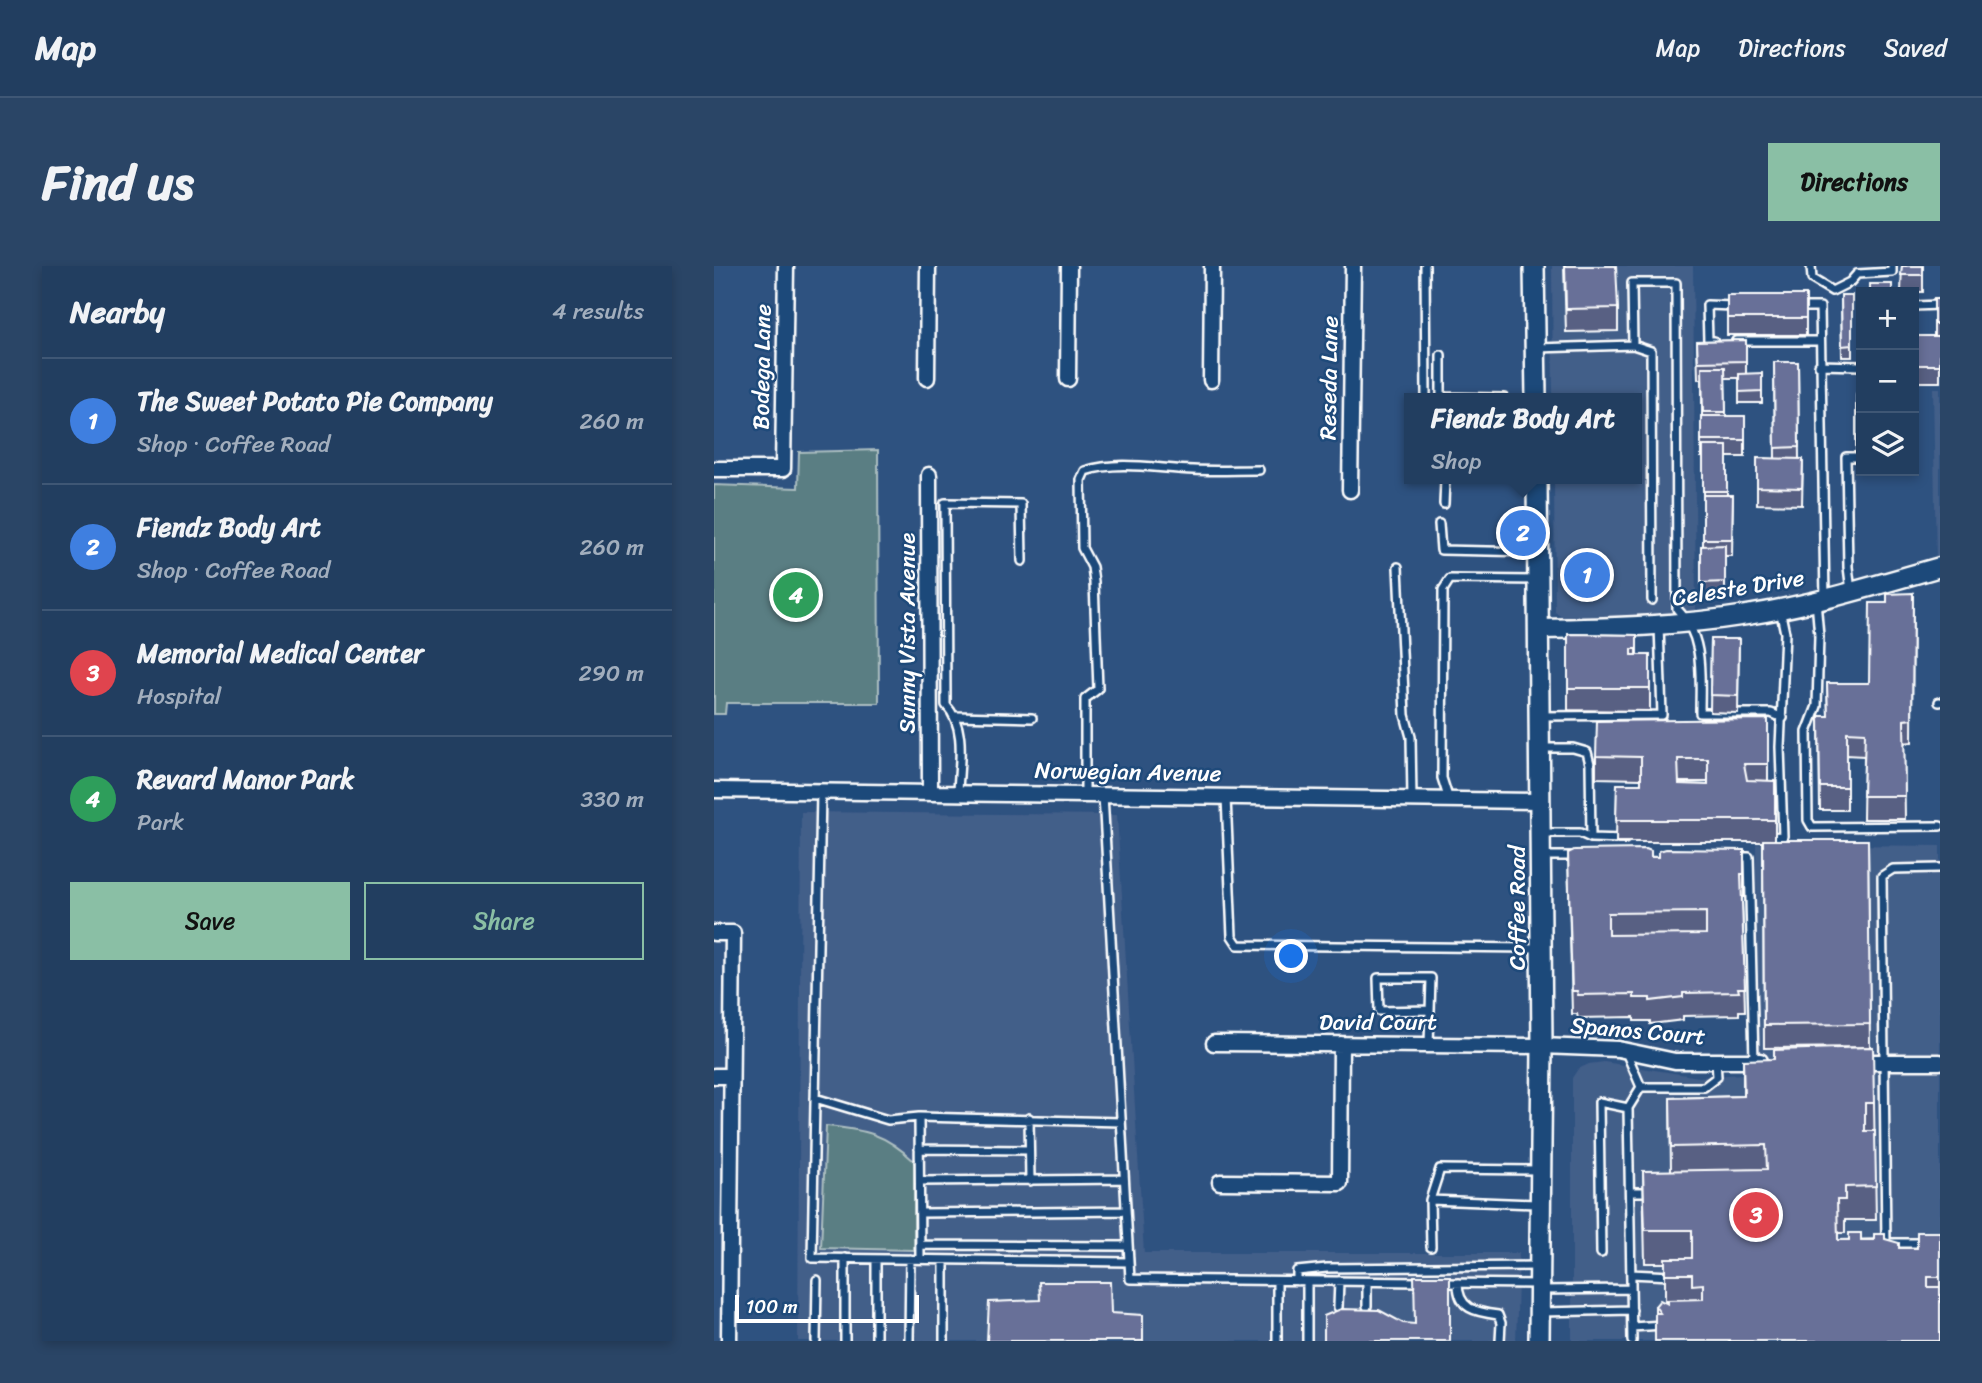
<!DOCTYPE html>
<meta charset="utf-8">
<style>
body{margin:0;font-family:Sriracha,sans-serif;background:#2a4566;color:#f1f3f6}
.controls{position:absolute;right:21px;top:21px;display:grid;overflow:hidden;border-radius:0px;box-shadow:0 4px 10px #0003}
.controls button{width:63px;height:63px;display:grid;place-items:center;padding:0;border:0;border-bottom:2px solid #3f5775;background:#223e60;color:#f1f3f6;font:35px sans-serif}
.scale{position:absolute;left:21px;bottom:18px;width:184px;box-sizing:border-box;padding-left:7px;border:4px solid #fff;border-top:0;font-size:19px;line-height:24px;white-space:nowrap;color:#fff;-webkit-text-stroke:5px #1f4a7a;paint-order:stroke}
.you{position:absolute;left:578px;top:691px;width:24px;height:24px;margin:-18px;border:5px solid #fff;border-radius:50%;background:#1a73e8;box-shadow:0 0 0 10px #1a73e833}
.badge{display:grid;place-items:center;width:46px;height:46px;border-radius:50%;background:#8abfa5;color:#fff;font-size:23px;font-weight:700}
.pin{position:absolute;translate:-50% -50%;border:4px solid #fff;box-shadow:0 2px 7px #0006}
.popup{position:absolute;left:690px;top:127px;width:238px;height:91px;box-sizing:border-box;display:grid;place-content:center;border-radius:0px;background:#223e60;filter:drop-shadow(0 2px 5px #0005);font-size:23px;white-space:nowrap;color:#a2aebd}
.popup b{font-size:26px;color:#f1f3f6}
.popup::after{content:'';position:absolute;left:50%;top:100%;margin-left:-14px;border:14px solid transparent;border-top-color:#223e60}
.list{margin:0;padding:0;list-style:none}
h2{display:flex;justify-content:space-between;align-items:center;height:91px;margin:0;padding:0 28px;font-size:30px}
h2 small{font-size:23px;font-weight:400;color:#a2aebd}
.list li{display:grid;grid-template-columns:46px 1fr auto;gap:21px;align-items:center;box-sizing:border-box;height:126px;padding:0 28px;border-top:2px solid #3f5775}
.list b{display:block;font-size:26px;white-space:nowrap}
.list p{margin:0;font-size:23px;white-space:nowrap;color:#a2aebd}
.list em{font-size:23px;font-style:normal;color:#a2aebd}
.actions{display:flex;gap:14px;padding:21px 28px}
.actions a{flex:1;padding:16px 0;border:2px solid #8abfa5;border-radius:0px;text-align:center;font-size:24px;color:#8abfa5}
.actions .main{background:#8abfa5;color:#111}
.icon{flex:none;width:38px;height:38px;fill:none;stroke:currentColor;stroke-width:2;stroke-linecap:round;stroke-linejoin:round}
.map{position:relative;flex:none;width:1226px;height:1075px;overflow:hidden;border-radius:0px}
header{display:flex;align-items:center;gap:42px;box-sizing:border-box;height:98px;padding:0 35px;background:#223e60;border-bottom:2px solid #3f5775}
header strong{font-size:33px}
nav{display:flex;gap:38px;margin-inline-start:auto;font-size:24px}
.intro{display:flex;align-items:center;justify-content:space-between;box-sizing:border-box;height:168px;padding:0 42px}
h1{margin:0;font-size:49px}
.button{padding:18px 32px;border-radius:0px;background:#8abfa5;color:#111;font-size:24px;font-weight:700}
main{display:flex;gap:42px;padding:0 42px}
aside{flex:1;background:#223e60;border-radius:0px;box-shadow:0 4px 10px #0003}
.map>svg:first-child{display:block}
.built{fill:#435e89}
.green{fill:#5a7e83;stroke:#acbec1;stroke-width:2}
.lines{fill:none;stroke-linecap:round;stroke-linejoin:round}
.service-casing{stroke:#fff;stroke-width:12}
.minor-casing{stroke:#fff;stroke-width:19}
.tertiary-casing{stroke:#fff;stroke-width:23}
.secondary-casing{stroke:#fff;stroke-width:24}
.service{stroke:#1f4a7a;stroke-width:7}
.minor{stroke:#1f4a7a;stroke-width:14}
.tertiary{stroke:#1f4a7a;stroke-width:18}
.secondary{stroke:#1f4a7a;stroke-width:19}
.wall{fill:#596083;stroke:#fff;stroke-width:2;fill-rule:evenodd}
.building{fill:#687098;stroke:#fff;stroke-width:2;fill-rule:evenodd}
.labels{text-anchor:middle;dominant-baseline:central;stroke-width:5;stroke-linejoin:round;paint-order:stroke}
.street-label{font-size:23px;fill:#fff;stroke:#1f4a7a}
</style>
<header>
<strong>Map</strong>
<nav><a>Map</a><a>Directions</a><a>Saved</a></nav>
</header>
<div class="intro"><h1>Find us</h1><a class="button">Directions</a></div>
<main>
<aside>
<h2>Nearby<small>4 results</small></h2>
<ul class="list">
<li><span class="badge" style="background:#3f7fe0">1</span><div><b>The Sweet Potato Pie Company</b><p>Shop · Coffee Road</p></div><em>260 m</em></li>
<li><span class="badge" style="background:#3f7fe0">2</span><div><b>Fiendz Body Art</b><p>Shop · Coffee Road</p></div><em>260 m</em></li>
<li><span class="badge" style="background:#e0444e">3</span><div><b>Memorial Medical Center</b><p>Hospital</p></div><em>290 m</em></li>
<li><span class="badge" style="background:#2e9e5b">4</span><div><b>Revard Manor Park</b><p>Park</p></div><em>330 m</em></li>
</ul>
<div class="actions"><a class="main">Save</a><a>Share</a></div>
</aside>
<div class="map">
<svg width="1226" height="1075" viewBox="0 0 1226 1075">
<rect width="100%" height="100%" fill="#2e5280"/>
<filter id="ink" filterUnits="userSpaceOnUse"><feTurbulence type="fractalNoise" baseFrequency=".0143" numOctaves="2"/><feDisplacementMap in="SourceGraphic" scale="14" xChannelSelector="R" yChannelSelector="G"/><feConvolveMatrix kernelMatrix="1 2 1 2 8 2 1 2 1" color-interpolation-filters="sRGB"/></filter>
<g filter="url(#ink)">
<!-- built -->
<path class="built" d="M838 0H979L982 350 851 354 841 346 840 213H923V132H839Z
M1219 122H1226V296L1222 297Z
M87 546 403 549 430 987H805L802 1075H84Z
M1042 578 1226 580V1075H858V812L864 803 875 798 890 796 985 811 1043 807Z"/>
<!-- green -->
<path class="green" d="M164 184 165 437H12L11 448H0V219L84 222 85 186Z
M112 860C152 864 170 867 200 895V984L107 982Z"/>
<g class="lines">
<!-- service casing -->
<g class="service-casing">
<path id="service" d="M711 0 712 132
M1097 0 1098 13 1118 25 1136 16 1143 8
M1143 8 1178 6V0
M1200 40 1226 39
M1084 41H1106L1111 333
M1000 75H994L993 39 1019 40
M1022 75H1106
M919 79 937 85 938 334
M823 82 919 79 918 17H962L963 343C991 371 986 409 986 447H1057L1069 452
M727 89V131L790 132
M1105 99 1147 100
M1147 191V129
M730 238 731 213
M725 258 727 284 823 286
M684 301 691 449 697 471 698 533
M1137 325 1134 301 1132 191H1147
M1102 335 1105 370 1103 440 1093 466 1094 554 1098 561 1226 560
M1225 436H1226
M242 450 318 452
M826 450 948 449 945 359
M826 482H859L873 486 876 498 877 572 866 567H828
M107 526 98 992 415 996
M244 526C245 497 253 462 232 439L231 237 307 238 308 295
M371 528V433L384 423 380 316 378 301 368 282 367 214 371 205C406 194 444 203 479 204 501 205 523 204 545 204
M389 529 416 1013 707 1016
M512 531 518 670 524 679 827 682
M735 534 728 512 729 324 736 313 823 314
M1052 571 1069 570 1066 481 1071 367 1066 343
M877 572 911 573
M828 590H861
M1020 591H1035L1040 795
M715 779 717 712H664L665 745 716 744
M912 786 927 821
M927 821H990L1003 811 1002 794
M101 832 174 854 205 851 407 856
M205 851 206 993
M315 852 316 915
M205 883 315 884
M206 915 410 913
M916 926H937
M716 934 823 938
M206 947 412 945
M1172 977 1168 610 1179 603 1226 602
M1178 977H1226
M206 979 414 980
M717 981 716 934 726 903 824 904
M887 987 885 836 914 842
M917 1008 957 1010
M563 1015V1075
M583 1015V1005L613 1002 823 1000
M730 1017 823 1018
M744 1017C744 1043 761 1046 784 1049L787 1057 786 1075
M827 1024 917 1023
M653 1040V1016
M624 1041 625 1015
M827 1046 918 1044
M918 1061 949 1059
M102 1075 103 1014
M131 1075V992
M162 1075V993
M195 1075 196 993
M230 1075V994
M593 1075V1015
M918 1075 914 842 927 821"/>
</g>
<!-- minor casing -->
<g class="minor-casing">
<path id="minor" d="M213 112 214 0
M354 113 355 0
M497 114 498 0
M0 203H69L72 0
M215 209 216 526
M636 224 639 0
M0 524 826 535
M0 667H19L15 1075
M500 777 828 780 904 783 961 795H1046
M1140 796H1226
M0 810H17
M506 916 626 917 627 778"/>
</g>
<!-- tertiary casing -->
<g class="tertiary-casing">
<path id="tertiary" d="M825 363C895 362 964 360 1033 349 1099 339 1162 319 1226 301"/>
</g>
<!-- secondary casing -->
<g class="secondary-casing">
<path id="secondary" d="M820 0 822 132
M823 213 828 780 825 1075"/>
</g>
<!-- service -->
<use href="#service" class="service"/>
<!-- minor -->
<use href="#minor" class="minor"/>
<!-- tertiary -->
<use href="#tertiary" class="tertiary"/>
<!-- secondary -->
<use href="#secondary" class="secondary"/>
</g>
<!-- wall -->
<path class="wall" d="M850 0 904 42V65L852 66Z
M1188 0H1209V26H1187Z
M1013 29H1092V69H1013Z
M1127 29H1138V91H1128Z
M1220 33H1226V116H1200V70H1220Z
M1032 74V108L1048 125V137H1025V112H1011L1012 150H1031V191H1013V229H1019L1018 290H1011V333L987 334V280H989V191H987V150H988V113H984L983 75Z
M1060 96H1084L1085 193H1089L1088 239 1043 238V192L1061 193Z
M1199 327 1198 476 1190 477 1191 553H1149L1150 490 1133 489V544H1106L1105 450H1114L1113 417H1155L1173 337Z
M854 368 923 369V389H936V445L854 444Z
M997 373H1025L1024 447 996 446Z
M1054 453V515H1061V574H1154L1156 781 1050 782 1049 576H902L903 518H927V513L882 512V490ZM965 516H994V519L965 518Z
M1030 584V631H1028L1031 745H1025V749L969 750V754L936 758V755H920V751L864 752 863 748H858L854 587 945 591Z
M1029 794 1160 837 1162 954H1131V967H1124V974L1171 973 1185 982H1203L1226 966V1075H941V1040L951 1037V997H931L929 905H957L956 832 1029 830Z"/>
<!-- building -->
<path class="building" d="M851 0H902L904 42 852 43Z
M1188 0H1209V9H1187Z
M1156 18H1178V26H1156Z
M1013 29H1092V52H1013Z
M1127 29H1138V79L1128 80Z
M1220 33H1226V58H1220Z
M1200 70H1226V99H1200Z
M1032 74V95L984 96 983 75Z
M1060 96H1084L1085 181 1061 182Z
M988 101H1011L1012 146H989Z
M1048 107V125L1025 126V108Z
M987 150H1031V174H987Z
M989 180H1013V225H989Z
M1043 192 1089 193 1088 222 1043 221Z
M989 229H1019L1018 273H989Z
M1011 279V316L987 317V280Z
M1199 327 1198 453 1190 454 1191 530H1149L1151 467 1133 466V521H1106L1105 450H1114L1113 417H1155L1156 337H1173V328Z
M854 368 923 369V383H918V389H936V422H854Z
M997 373H1025L1024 430 996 429Z
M1054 453V498H1030L1033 514 1061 515V554H902L903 518H927V491L882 490 883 455ZM964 493H994V519L965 518Z
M1049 574H1154L1156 758 1050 759Z
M932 583 937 585V591H945V585L952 583 1030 584V608H1027L1031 722H1024L1025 726 969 727V731L936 735V732H920V728L864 729 863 725H858L854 587 860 584ZM992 646V668L894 669V647Z
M1159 781 1160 837H1151V865H1161L1162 920 1131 921V934H1123L1124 974H1135V967H1147V974H1160V968H1171V973L1185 977V982H1203V966H1226V1011H1214V1021H1226V1075H941V1047H946L941 1040 946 1034 954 1038V1034L989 1033V1018L978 1019V1008H951V992H978V964H931L929 905 1053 903 1052 879 957 881 956 832 1030 830 1029 794 1060 793V784Z
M700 1010H736V1075H610V1050L627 1043 665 1044 689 1057 701 1058Z
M325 1016H396L397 1047 429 1049V1075H273L275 1036 326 1034Z"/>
</g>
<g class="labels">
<!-- street labels -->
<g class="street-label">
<text transform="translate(48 101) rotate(-89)">Bodega Lane</text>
<text transform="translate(615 112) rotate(-89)">Reseda Lane</text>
<text transform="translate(1024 322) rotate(-9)">Celeste Drive</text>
<text transform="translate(193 367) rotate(-90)">Sunny Vista Avenue</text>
<text transform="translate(414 506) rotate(1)">Norwegian Avenue</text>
<text transform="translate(803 642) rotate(-90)">Coffee Road</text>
<text x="664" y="756">David Court</text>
<text transform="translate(924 765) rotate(5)">Spanos Court</text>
</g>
</g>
</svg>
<div class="controls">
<button>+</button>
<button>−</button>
<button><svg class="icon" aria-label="layers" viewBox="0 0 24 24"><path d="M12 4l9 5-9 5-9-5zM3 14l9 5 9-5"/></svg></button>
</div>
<div class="scale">100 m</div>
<div class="you"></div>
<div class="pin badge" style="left:873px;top:309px;background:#3f7fe0">1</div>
<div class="pin badge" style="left:809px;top:267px;background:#3f7fe0">2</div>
<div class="popup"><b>Fiendz Body Art</b>Shop</div>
<div class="pin badge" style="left:1042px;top:949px;background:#e0444e">3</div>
<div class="pin badge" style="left:82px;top:329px;background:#2e9e5b">4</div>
</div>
</main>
